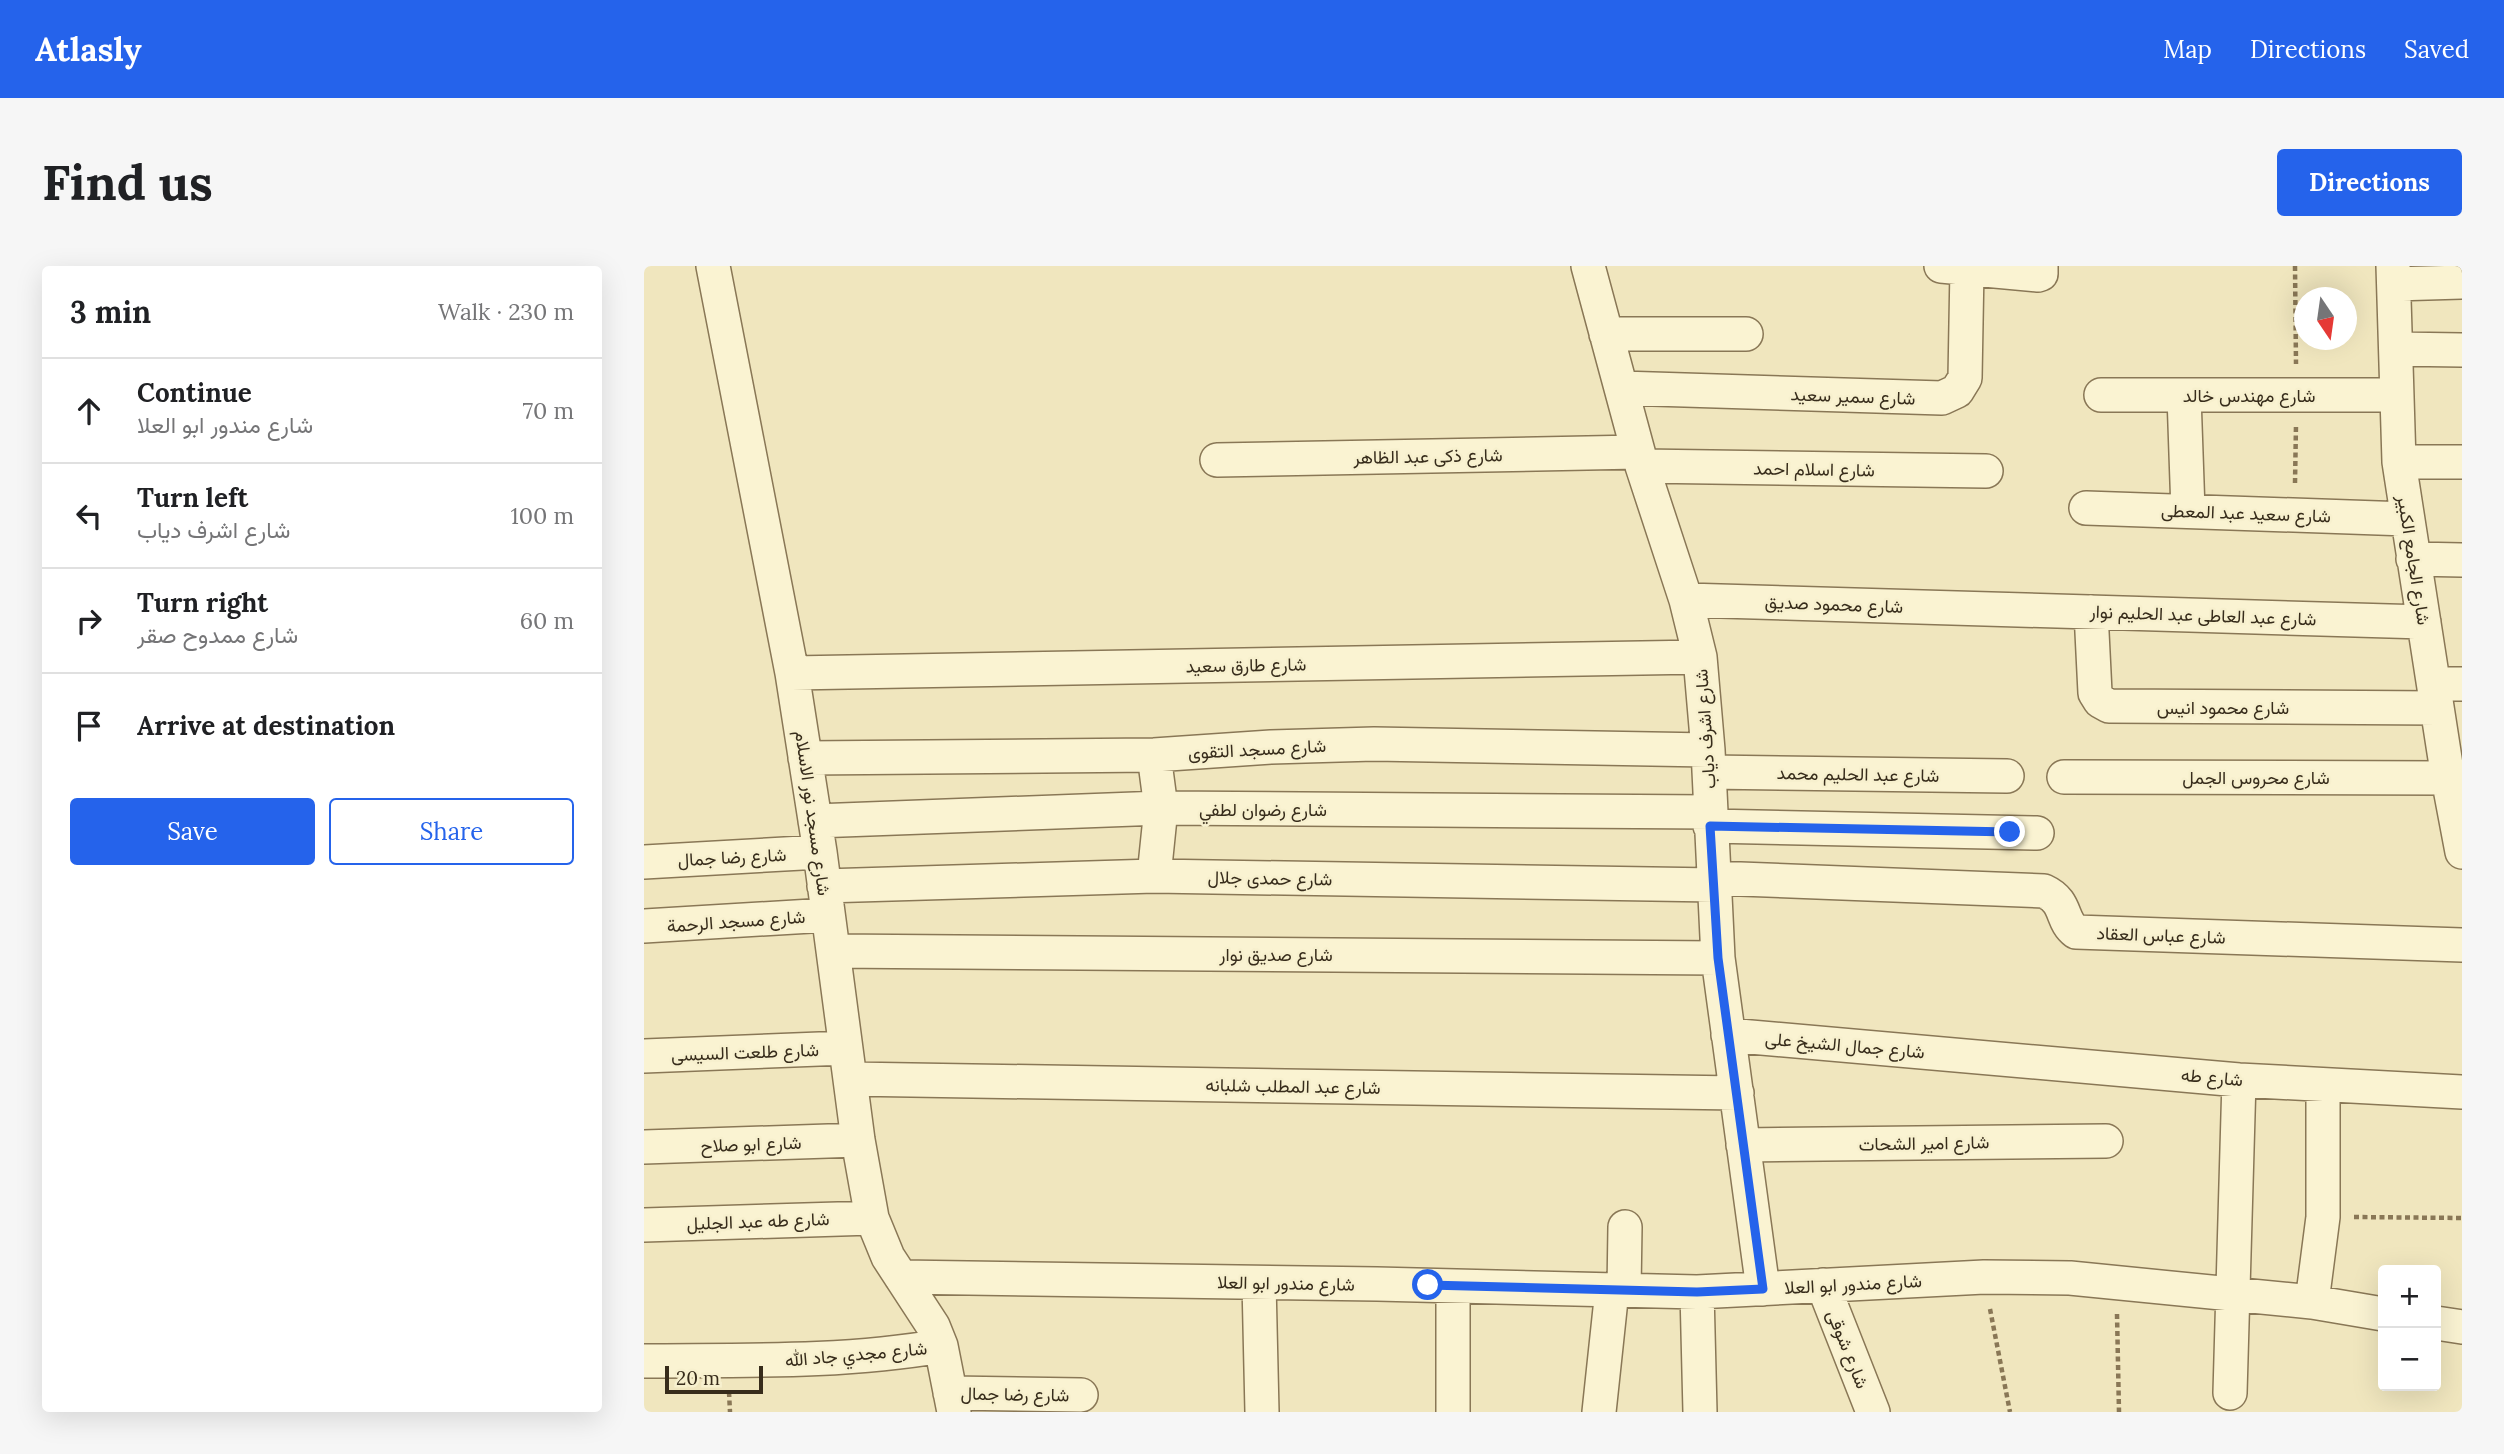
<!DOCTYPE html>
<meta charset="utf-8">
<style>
body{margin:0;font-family:Lora,Vazirmatn,serif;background:#f6f6f6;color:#202124}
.controls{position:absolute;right:21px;bottom:21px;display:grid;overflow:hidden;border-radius:7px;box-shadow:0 7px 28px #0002}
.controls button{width:63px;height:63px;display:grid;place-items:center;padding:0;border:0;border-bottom:2px solid #e0e0e0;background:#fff;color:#202124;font:35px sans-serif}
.compass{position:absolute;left:1650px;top:21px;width:63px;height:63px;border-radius:50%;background:#fff;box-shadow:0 7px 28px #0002;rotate:167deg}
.scale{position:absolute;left:21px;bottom:18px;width:98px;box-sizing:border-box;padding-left:7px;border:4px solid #372c1b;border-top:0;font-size:19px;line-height:24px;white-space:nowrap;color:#372c1b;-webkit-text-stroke:5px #f7f0ce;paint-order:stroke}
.stop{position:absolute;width:21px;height:21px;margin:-16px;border:5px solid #2563eb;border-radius:50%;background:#fff}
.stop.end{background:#2563eb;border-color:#fff;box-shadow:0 2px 7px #0008}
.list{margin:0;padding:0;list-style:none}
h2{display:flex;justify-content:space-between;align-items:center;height:91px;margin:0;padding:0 28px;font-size:30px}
h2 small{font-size:23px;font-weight:400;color:#757577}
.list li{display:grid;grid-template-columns:46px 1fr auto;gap:21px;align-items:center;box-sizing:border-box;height:105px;padding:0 28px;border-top:2px solid #e0e0e0}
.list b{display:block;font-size:26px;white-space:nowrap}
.list p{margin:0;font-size:23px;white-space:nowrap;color:#757577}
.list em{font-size:23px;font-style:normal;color:#757577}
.actions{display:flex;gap:14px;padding:21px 28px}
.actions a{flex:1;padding:16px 0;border:2px solid #2563eb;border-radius:7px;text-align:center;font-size:24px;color:#2563eb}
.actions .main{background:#2563eb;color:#fff}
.icon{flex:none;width:38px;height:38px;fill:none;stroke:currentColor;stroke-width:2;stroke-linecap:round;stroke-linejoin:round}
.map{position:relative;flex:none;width:1818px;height:1146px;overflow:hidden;border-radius:7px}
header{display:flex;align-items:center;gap:42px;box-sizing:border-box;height:98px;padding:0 35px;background:#2563eb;color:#fff}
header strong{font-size:33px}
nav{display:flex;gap:38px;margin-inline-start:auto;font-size:24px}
.intro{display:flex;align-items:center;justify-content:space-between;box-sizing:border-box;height:168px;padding:0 42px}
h1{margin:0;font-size:49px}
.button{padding:18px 32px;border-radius:7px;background:#2563eb;color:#fff;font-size:24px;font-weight:700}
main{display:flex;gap:42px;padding:0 42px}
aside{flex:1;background:#fff;border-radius:7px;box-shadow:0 7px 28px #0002}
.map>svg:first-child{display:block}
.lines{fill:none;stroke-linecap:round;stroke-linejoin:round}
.minor-casing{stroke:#897756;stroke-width:36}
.path{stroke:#897756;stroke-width:4.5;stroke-dasharray:5 3.5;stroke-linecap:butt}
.minor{stroke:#faf3d2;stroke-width:33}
.route{stroke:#2563eb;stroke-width:9}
.labels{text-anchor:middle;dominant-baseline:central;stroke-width:5;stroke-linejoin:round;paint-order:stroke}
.street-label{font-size:18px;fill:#372c1b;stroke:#f7f0ce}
</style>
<header>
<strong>Atlasly</strong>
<nav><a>Map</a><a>Directions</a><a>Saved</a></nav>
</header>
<div class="intro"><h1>Find us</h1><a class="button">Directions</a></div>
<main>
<aside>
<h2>3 min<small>Walk · 230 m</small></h2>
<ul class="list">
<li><svg class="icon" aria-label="ahead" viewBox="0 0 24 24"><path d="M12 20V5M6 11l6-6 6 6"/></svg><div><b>Continue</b><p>شارع مندور ابو العلا</p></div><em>70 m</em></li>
<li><svg class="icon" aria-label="left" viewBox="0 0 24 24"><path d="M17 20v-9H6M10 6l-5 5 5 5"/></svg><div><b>Turn left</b><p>شارع اشرف دياب</p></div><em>100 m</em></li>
<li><svg class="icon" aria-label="right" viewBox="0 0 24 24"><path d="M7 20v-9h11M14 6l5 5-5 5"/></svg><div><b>Turn right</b><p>شارع ممدوح صقر</p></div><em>60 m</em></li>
<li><svg class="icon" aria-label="arrive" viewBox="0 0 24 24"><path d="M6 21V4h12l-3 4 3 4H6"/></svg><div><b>Arrive at destination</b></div></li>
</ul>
<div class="actions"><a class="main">Save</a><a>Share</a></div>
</aside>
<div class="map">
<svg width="1818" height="1146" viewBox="0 0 1818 1146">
<rect width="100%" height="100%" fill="#f0e6be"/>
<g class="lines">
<!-- minor casing -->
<g class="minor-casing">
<path id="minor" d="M69 0 148 407 176 586 214 874 228 952 244 991 289 1060 297 1080 310 1146
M944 0 998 200 1042 334 1056 391 1064 484 1074 692 1119 1023
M1297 0 1394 9 1397 8V0
M1749 0 1755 196 1804 512 1818 586
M1750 18 1818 16
M962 68H1102
M1752 83 1818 84
M977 122 1298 132 1313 125 1321 112 1323 2
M1457 129H1753
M1540 130 1544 245
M573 194 994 186
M1755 196H1818
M998 200 1342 205
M1442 242 1763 253
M1769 293 1818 294
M1042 334 1780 356
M1447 346 1451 427 1456 435 1465 440 1793 442
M148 407 1056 391
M1790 418H1818
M161 492 510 489 627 481 730 478 1064 484
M1065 506 1363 510
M1420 511 1804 512
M171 555 517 542 1067 546
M1066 560 1393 567
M0 596 176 586
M510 610 517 542 510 489
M1070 612 1400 625C1424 636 1416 654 1432 666L1818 679
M180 620 510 610 1071 619
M0 660 184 649
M189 685 1074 692
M1084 769 1595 814 1818 826
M0 790 201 782
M206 813 1093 827
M1099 879 1462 875
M0 881 214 874
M0 959 228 952
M257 1011 733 1018 1053 1026 1340 1011 1426 1012 1668 1036 1739 1048
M615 1017 618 1146
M1179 1019 1229 1146
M980 1024 981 961
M1053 1026 1056 1146
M1668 1036 1679 951V819
M1792 1057 1818 1061
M0 1095C100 1094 198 1097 297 1080
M306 1127 437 1129
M1586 1127 1595 814
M809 1146V1020
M955 1146 968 1024"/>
</g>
<!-- path -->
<path class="path" d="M1651 0 1652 98
M1651 217 1652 159
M1710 951 1818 952
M1346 1043 1366 1146
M1473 1048 1475 1146
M85 1126 86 1146"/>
<!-- minor -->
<use href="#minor" class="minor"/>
</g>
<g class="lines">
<!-- route -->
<path class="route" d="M784 1019 1053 1026 1119 1023 1074 692 1066 560 1366 566"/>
</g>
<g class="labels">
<!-- street labels -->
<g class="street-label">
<text x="1605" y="129">شارع مهندس خالد</text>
<text transform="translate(1209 130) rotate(2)">شارع سمير سعيد</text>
<text transform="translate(784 190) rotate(-1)">شارع ذكى عبد الظاهر</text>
<text transform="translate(1170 203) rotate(1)">شارع اسلام احمد</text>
<text transform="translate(1602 247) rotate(2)">شارع سعيد عبد المعطى</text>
<text transform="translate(1770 294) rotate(81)">شارع الجامع الكبير</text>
<text transform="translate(1190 338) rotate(2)">شارع محمود صديق</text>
<text transform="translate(1559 349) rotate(2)">شارع عبد العاطى عبد الحليم نوار</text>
<text transform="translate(602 399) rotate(-1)">شارع طارق سعيد</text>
<text x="1579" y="441">شارع محمود انيس</text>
<text transform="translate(1061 463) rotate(-94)">شارع اشرف دياب</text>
<text transform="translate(613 483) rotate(-3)">شارع مسجد التقوى</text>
<text transform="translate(1214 508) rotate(1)">شارع عبد الحليم محمد</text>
<text x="1612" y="511">شارع محروس الجمل</text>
<text x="619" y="543">شارع رضوان لطفي</text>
<text transform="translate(169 547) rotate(82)">شارع مسجد نور الاسلام</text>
<text transform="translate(88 591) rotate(-3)">شارع رضا جمال</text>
<text transform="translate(626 612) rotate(1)">شارع حمدى جلال</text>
<text transform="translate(92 655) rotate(-4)">شارع مسجد الرحمة</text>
<text transform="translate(1517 669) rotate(2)">شارع عباس العقاد</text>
<text x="632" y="688">شارع صديق نوار</text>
<text transform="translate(1201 779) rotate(5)">شارع جمال الشيخ على</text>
<text transform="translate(101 786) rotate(-2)">شارع طلعت السيسى</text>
<text transform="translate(1568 811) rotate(5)">شارع طه</text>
<text transform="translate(649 820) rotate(1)">شارع عبد المطلب شلبانه</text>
<text transform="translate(1280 877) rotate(-1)">شارع امير الشحات</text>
<text transform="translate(107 878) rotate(-2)">شارع ابو صلاح</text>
<text transform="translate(114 955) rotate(-2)">شارع طه عبد الجليل</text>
<text transform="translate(642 1017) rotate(1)">شارع مندور ابو العلا</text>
<text transform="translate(1209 1018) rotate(-3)">شارع مندور ابو العلا</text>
<text transform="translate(1204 1083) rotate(68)">شارع شوقى</text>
<text transform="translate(212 1088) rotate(-5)">شارع مجدي جاد الله</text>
<text transform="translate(371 1128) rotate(1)">شارع رضا جمال</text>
</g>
</g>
</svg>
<div class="controls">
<button>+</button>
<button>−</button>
</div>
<svg class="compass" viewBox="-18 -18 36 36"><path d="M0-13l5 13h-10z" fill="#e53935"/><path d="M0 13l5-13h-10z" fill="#757577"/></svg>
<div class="scale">20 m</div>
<div class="stop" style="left:784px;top:1019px"></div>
<div class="stop end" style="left:1366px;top:566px"></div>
</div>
</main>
